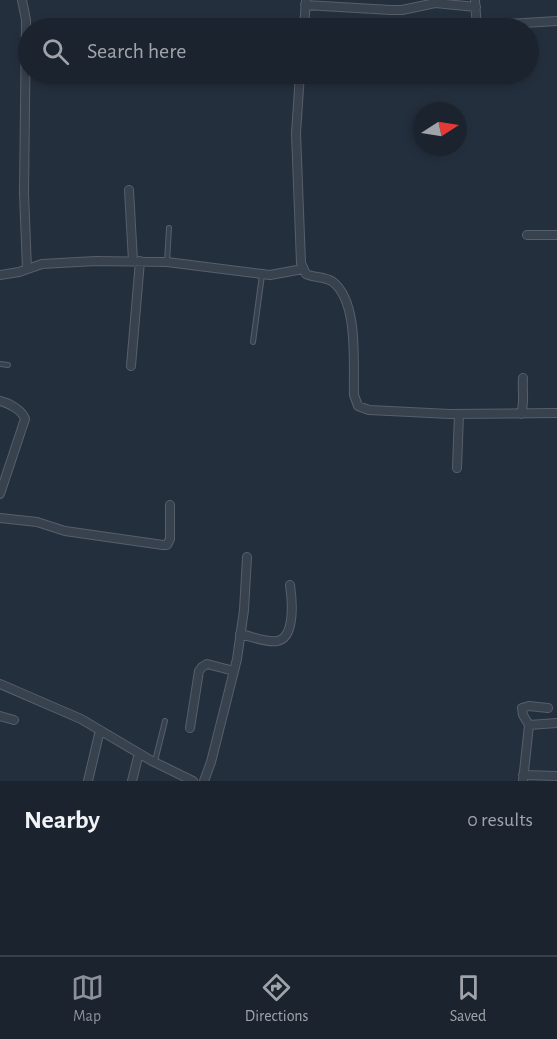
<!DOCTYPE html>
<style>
body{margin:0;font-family:"Alegreya Sans",sans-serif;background:#282f3a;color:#f1f3f6}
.compass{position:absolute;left:413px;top:102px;width:54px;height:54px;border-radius:50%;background:#1b232e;box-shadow:0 3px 9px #0003;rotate:78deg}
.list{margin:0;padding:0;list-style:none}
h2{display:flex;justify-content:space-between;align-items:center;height:78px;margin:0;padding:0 24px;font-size:26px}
h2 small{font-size:20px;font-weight:400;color:#a0a4aa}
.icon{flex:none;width:33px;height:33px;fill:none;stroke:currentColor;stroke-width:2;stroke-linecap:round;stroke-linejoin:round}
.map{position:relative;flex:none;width:557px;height:781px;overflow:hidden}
.search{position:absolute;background:#1b232e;box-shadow:0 3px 9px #0003;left:18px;right:18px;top:18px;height:66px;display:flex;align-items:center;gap:15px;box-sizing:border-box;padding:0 21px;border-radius:33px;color:#a0a4aa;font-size:22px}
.sheet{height:174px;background:#1b232e}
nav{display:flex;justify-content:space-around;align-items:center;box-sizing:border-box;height:84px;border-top:2px solid #39404a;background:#1b232e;font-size:16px;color:#a0a4aa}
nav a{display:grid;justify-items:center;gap:3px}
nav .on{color:#8c9099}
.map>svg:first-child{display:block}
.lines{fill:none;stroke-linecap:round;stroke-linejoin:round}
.service-casing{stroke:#565f6c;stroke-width:6}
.minor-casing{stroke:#565f6c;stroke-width:10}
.service{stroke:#38414e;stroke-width:4}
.minor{stroke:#38414e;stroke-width:8}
</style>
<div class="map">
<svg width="557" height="781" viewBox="0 0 557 781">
<rect width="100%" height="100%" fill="#242f3e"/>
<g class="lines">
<!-- service casing -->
<g class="service-casing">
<path id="service" d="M167 262 169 228
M253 342 262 275
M0 364 8 365
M155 761 165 721"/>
</g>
<!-- minor casing -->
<g class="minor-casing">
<path id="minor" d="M22 0 26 20 24 193 27 269
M475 0 477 28
M305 5 391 10H402L435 3 476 7
M477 26 557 21
M304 28 306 0
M300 74 296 133 301 263 306 274C314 278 325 276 333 282 359 302 353 365 354 395L358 406 369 410 450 414 557 413
M436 75 441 74
M129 190 133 261
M527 235H557
M0 275 19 272 42 264 96 261 167 262 270 275 303 269
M131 366 140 261
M0 401C9 403 22 410 25 419L0 494
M521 414C525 402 522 391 523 378
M457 468 459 414
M0 518 37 522 65 531 163 545H167L170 539V505
M240 634C251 636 266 643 277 641 296 638 292 598 290 585
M0 684 81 719 152 761 193 781
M0 716 14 720
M529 725 523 715 522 708 529 706 548 708
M190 728 199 671 202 667 207 664 234 671
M523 775 557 776
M88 781 100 730
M132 781 139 753
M204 781 211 762 237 659 244 610 247 557
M523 781 529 725 557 723"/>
</g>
<!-- service -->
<use href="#service" class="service"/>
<!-- minor -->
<use href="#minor" class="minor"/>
</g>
</svg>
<svg class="compass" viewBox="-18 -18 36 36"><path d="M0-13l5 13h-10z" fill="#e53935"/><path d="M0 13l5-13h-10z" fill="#a0a4aa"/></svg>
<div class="search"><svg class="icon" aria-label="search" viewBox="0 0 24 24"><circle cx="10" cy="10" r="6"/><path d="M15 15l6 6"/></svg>Search here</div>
</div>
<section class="sheet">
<h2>Nearby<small>0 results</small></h2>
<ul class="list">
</ul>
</section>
<nav>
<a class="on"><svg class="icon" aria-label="map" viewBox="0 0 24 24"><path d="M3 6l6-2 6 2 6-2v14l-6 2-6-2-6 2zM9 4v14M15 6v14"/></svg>Map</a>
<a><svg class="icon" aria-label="directions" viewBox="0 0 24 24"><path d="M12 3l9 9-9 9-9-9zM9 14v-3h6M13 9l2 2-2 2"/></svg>Directions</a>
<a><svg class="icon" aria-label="saved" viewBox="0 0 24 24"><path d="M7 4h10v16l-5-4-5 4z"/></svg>Saved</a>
</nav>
